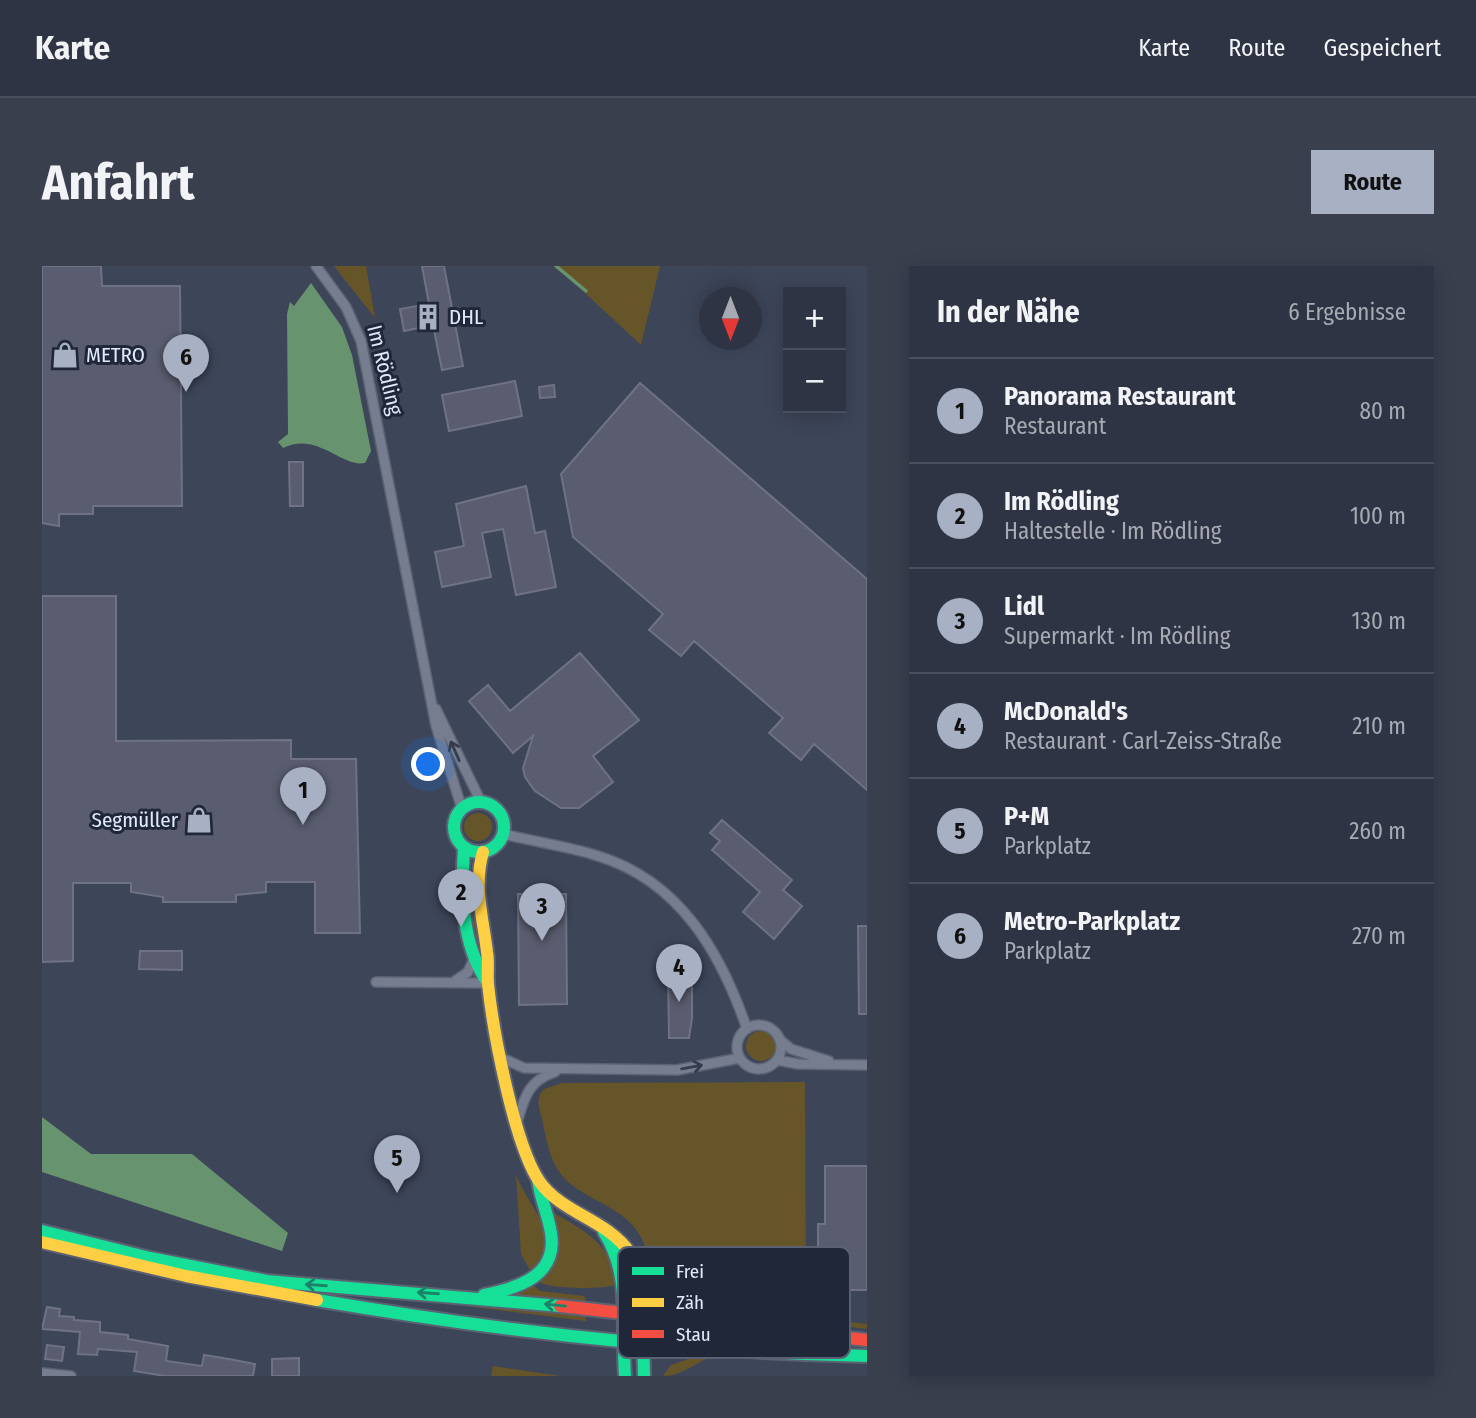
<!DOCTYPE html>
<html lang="de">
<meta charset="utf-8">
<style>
body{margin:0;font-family:"Fira Sans Condensed",sans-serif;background:#3a3f4e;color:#f1f3f6}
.controls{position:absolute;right:21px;top:21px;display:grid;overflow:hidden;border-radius:0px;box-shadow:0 4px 18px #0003}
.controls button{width:63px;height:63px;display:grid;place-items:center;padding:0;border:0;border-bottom:2px solid #494f5c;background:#2e3443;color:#f1f3f6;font:35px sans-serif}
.compass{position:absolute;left:657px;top:21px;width:63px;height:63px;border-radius:50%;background:#2e3443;box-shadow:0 4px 18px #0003;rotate:180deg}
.you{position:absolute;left:387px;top:499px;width:24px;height:24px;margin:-18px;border:5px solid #fff;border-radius:50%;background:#1a73e8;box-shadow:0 0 0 10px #1a73e833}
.badge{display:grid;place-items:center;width:46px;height:46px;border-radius:50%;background:#a8b0c4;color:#111;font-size:23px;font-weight:700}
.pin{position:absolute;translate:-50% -58px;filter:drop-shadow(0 2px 4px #0008)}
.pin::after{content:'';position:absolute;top:37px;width:24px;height:21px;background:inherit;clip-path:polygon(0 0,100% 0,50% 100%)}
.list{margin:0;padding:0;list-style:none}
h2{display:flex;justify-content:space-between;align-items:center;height:91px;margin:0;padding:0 28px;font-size:30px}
h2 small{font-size:23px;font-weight:400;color:#a7aab2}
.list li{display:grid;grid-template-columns:46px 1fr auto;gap:21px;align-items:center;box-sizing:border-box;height:105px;padding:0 28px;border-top:2px solid #494f5c}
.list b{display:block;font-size:26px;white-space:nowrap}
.list p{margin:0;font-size:23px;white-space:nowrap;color:#a7aab2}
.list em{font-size:23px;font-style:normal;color:#a7aab2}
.map{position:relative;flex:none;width:825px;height:1110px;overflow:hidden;border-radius:0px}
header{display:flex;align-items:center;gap:42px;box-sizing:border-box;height:98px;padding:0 35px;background:#2e3443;border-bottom:2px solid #494f5c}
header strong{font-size:33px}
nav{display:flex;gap:38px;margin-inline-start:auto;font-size:24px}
.intro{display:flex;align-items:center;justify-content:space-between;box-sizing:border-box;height:168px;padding:0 42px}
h1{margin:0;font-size:49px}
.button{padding:18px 32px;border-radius:0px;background:#a8b0c4;color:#111;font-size:24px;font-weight:700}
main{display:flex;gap:42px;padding:0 42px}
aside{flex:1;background:#2e3443;border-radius:0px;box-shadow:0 4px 18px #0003}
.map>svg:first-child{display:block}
.green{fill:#67552a}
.water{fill:#67946e}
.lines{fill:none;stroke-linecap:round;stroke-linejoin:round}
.stream{stroke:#67946e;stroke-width:3.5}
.building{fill:#5a5d6f;stroke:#6f7284;stroke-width:2}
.street-casing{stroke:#5b6273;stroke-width:12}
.fast-casing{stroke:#5b6273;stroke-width:16}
.slow-casing{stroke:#5b6273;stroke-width:16}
.jam-casing{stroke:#5b6273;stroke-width:16}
.street{stroke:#767d8f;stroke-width:9}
.fast{stroke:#16e098;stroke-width:12}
.slow{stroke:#ffcf43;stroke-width:12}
.jam{stroke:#f24e42;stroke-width:12}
.oneway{stroke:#363c4e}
.oneway2{stroke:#1b8468}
.labels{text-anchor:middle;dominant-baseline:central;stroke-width:6;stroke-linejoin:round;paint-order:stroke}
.poi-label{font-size:21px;fill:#e1e9fd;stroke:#202739;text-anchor:start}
.street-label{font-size:21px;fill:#e1e9fd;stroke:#202739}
.key{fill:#202739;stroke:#5a6174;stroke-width:2}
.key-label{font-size:19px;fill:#e1e9fd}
</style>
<header>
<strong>Karte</strong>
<nav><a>Karte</a><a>Route</a><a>Gespeichert</a></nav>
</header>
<div class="intro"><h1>Anfahrt</h1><a class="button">Route</a></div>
<main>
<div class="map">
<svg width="825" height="1110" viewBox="0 0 825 1110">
<rect width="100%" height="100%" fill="#3d4559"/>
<!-- green -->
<path class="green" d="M292 0H324L333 52Z
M514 0H618L599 79Z
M422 561a14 14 0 1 1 28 0a14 14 0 1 1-28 0Z
M425 606H430L446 708H441L428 640Z
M704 780a15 15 0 1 1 30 0a15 15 0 1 1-30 0Z
M763 816 764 1043 637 1031C608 1022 610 983 593 962 572 936 533 931 516 904 506 889 504 870 500 853 497 842 493 832 502 823L520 817Z
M474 909C488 944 524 971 490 1008L479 988Z
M508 945C540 963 572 978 573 1019 561 1023 506 1024 496 1015L505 1007Z
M492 1020 498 1025 542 1030 545 1037 471 1030 472 1026Z
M385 1032 544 1050V1055L385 1035Z
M638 1035 825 1058V1063L634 1041Z
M655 1090 669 1091C651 1098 640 1110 621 1110L629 1099Z
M451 1100 518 1110H449Z"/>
<!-- water -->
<path class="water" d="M269 17 300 61 310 89 329 185 323 197C300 202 275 165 241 182L236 176 246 168 245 48 248 36 252 40Z
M0 851 49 888H150L246 967 240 985 0 906Z"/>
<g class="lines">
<!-- stream -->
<path class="stream" d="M514 0 544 25"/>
</g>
<!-- building -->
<path class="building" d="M0 0H59L60 20H138L140 240H51V248H17V260L0 257Z
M380 0H402L421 100 400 104 391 59 362 65 358 43 387 38Z
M473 115 480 150 407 165 400 129Z
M598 117 825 313V524L772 478 759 494 727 467 741 452 652 375 639 390 607 364 621 348 531 271 519 208Z
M512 119 513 131 498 132 497 121Z
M247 196H261V240H248Z
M484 220 493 267 503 265 514 321 474 329 461 263 440 267 449 311 400 321 393 286 422 280 414 238Z
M0 330H74V475L249 474V493H314L318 667H273V616H224V626L194 629V636H121V631L89 626V617H31V695L0 696Z
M538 387 597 454 551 490 571 516 537 542H519L493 525 483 511 481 502 491 470 471 487 427 435 446 419 468 445Z
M680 554 750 614 741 624 760 640 732 673 701 646 718 626 670 584 678 575 668 567Z
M476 628H524L525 738 477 739Z
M816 660H825V748H817Z
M98 685H140V704L97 703Z
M626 706H648L650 709V752L647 772H627Z
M783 900H825V1024H776V958H783Z
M5 1041 18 1043 17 1050 32 1051V1054L58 1056V1066L86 1069V1073L126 1080 124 1095 160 1100 162 1089 187 1093 213 1098 211 1110H123L92 1105 95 1086 56 1083 55 1089 36 1088 38 1066 0 1063Z
M5 1079 22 1081 20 1095 3 1093Z
M257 1092V1110H230V1093Z"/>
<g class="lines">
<!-- street casing -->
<g class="street-casing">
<path id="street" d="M274 0 304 41 319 75 394 460 420 543
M394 443 439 536
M461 568C493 576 525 580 556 590 638 615 679 687 705 763
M413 715 426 706 432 693
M334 716 446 717
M695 781a22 22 0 1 1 44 0a22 22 0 1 1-44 0Z
M738 774 749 783 787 795
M462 793 482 802 635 804 698 792
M735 794 756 798 825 799
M476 853C483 829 488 814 513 806
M0 1107 29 1110"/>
</g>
<!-- fast casing -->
<g class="fast-casing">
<path id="fast" d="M412 561a25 25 0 1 1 50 0a25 25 0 1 1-50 0Z
M422 582C419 628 419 678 446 717
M0 965 108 992 225 1015 518 1040
M562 966C590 1010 579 1060 583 1110
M588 987 600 1028 602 1110
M442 1029C476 1022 516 1010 509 967 506 948 498 932 496 913
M275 1034C455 1065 642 1086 825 1090"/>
</g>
<!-- slow casing -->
<g class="slow-casing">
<path id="slow" d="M441 586C431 621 441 651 445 686 447 697 445 708 446 718 451 765 472 877 497 915 520 948 565 953 588 987
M0 976 144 1010 275 1034"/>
</g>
<!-- jam casing -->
<g class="jam-casing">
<path id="jam" d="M518 1040 825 1074"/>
</g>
<!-- street -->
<use href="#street" class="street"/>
<!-- fast -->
<use href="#fast" class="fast"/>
<!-- slow -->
<use href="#slow" class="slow"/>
<!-- jam -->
<use href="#jam" class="jam"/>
</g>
<!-- one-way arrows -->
<defs><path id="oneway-shaft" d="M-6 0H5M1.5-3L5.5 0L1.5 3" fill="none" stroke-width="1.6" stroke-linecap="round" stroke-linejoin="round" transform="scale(1.75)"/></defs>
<g class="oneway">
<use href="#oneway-shaft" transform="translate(413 485) rotate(-114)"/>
<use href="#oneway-shaft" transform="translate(650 801) rotate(-10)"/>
</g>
<g class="oneway2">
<use href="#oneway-shaft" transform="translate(274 1019) rotate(-176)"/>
<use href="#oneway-shaft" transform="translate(386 1027) rotate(-176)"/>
<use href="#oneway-shaft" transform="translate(513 1039) rotate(-174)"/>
</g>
<!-- icons -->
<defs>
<g id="building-bare" transform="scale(2.1)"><path d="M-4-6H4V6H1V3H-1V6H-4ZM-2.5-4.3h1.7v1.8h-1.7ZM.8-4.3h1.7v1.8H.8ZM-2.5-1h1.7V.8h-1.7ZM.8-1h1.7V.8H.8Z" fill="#a8b0c4" stroke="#202739" stroke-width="2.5" paint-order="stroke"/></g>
<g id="shop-bare" transform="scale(2.1)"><path d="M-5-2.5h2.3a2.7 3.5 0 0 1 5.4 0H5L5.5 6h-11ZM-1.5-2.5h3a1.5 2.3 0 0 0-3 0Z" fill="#a8b0c4" stroke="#202739" stroke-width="2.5" paint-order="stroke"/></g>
</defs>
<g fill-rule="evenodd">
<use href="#building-bare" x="386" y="51"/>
<use href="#shop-bare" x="23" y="89"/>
<use href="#shop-bare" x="157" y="554"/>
</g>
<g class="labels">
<!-- poi labels -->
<g class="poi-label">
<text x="407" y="51">DHL</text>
<text x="44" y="89">METRO</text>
<text x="136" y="554" text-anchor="end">Segmüller</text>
</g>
<!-- street labels -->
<g class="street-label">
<text transform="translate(343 104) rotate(76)">Im Rödling</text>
</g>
</g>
<!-- legend -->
<rect x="576" y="981" width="232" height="111" rx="10" class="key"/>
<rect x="590" y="1001" width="32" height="8" fill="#16e098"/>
<rect x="590" y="1032" width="32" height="9" fill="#ffcf43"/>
<rect x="590" y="1064" width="32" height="8" fill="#f24e42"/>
<g class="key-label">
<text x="634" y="1012">Frei</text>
<text x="634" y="1043">Zäh</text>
<text x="634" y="1075">Stau</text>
</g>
</svg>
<div class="controls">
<button>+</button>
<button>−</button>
</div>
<svg class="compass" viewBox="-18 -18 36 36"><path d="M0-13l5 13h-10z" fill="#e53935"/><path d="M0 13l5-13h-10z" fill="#a7aab2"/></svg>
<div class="you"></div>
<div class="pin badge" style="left:261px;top:559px">1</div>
<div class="pin badge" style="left:419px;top:661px">2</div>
<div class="pin badge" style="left:500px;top:675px">3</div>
<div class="pin badge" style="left:637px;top:736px">4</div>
<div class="pin badge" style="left:355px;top:927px">5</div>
<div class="pin badge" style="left:144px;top:126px">6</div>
</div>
<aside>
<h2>In der Nähe<small>6 Ergebnisse</small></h2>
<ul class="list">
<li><span class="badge">1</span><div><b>Panorama Restaurant</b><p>Restaurant</p></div><em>80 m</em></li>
<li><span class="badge">2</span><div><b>Im Rödling</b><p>Haltestelle · Im Rödling</p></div><em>100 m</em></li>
<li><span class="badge">3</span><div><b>Lidl</b><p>Supermarkt · Im Rödling</p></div><em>130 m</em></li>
<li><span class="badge">4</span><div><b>McDonald's</b><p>Restaurant · Carl-Zeiss-Straße</p></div><em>210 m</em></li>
<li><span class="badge">5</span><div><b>P+M</b><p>Parkplatz</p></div><em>260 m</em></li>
<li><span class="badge">6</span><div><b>Metro-Parkplatz</b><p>Parkplatz</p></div><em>270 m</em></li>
</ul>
</aside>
</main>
